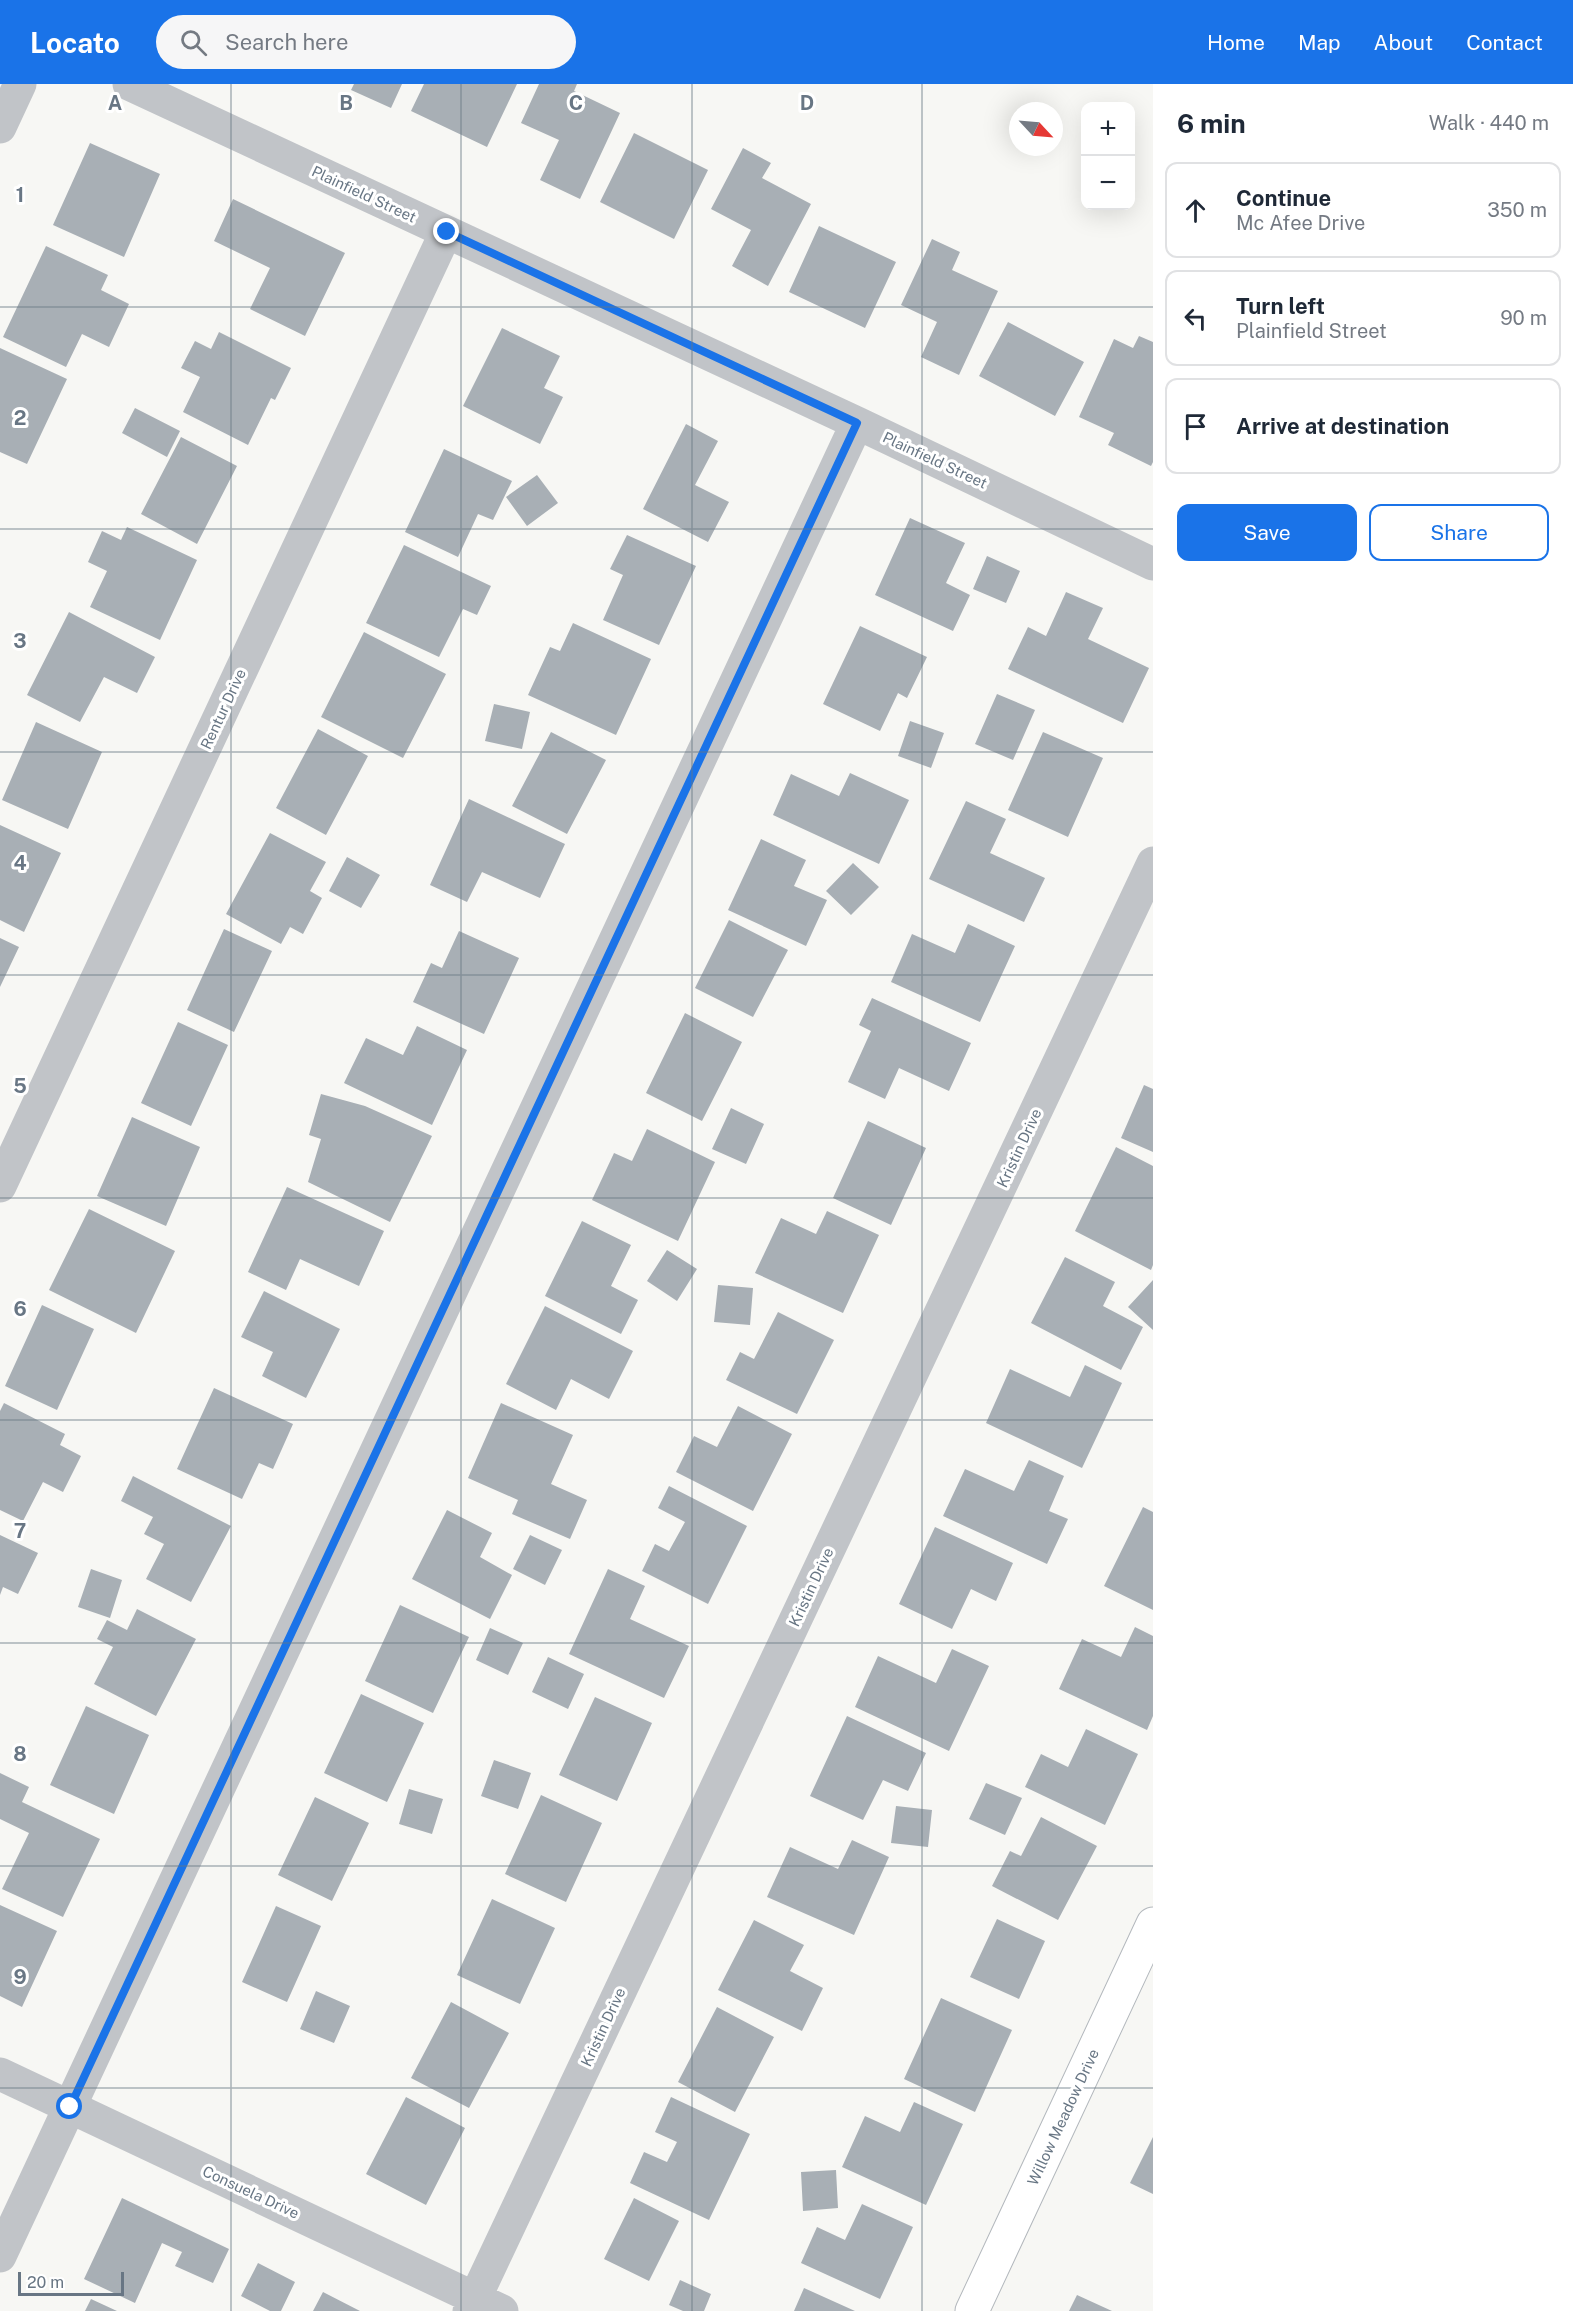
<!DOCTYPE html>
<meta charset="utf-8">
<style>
body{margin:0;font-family:"Public Sans",sans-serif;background:#f6f6f7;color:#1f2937}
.controls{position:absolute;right:18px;top:18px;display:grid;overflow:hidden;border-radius:12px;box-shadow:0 6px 24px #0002}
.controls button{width:54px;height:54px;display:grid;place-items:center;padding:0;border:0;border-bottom:2px solid #e0e1e3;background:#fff;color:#1f2937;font:30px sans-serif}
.compass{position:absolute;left:1009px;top:18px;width:54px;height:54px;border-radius:50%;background:#fff;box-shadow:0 6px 24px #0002;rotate:116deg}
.scale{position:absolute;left:18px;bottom:15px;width:106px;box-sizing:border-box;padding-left:6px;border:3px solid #687684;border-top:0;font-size:16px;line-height:21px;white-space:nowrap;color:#687684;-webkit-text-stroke:4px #fff;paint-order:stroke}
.stop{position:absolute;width:18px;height:18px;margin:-14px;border:4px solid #1a73e8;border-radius:50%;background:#fff}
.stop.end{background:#1a73e8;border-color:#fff;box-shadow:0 2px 6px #0008}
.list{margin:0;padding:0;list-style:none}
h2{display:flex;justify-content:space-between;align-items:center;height:78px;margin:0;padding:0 24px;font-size:26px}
h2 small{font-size:20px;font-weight:400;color:#747a83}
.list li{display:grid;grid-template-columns:39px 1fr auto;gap:18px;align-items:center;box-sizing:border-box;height:96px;margin:0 12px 12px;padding:0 12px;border:2px solid #e0e1e3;border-radius:12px}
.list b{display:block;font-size:22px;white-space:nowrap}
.list p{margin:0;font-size:20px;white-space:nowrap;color:#747a83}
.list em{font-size:20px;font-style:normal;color:#747a83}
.actions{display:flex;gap:12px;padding:18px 24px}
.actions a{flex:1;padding:14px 0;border:2px solid #1a73e8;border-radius:12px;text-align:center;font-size:21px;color:#1a73e8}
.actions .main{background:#1a73e8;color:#fff}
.icon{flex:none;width:33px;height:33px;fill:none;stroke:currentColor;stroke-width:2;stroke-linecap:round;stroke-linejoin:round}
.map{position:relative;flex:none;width:1153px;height:2227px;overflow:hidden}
header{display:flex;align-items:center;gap:36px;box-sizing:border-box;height:84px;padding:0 30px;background:#1a73e8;color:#fff}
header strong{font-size:28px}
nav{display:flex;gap:33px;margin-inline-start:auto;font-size:21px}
.search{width:420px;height:54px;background:#f6f6f7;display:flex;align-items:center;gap:15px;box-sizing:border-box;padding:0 21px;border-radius:33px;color:#747a83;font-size:22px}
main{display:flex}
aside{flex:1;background:#fff}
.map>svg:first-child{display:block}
.building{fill:#a8afb5}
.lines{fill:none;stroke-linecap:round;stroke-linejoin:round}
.secondary-casing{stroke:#b3b8bd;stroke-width:35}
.street{stroke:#c1c4c8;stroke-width:33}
.secondary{stroke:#fff;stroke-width:33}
.route{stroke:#1a73e8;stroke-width:8}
.grid{fill:none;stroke:#687684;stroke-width:1.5;stroke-opacity:0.55}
.labels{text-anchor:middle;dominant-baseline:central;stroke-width:6;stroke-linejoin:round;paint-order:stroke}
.street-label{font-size:15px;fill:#687684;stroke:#fff}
.grid-label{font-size:20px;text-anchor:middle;font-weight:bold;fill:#687684;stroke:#fff;stroke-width:6;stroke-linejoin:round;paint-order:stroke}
</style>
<header>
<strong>Locato</strong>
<div class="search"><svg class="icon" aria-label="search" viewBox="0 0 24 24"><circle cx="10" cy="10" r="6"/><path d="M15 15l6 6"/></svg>Search here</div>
<nav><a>Home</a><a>Map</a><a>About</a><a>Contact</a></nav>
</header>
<main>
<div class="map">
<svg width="1153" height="2227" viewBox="0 0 1153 2227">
<rect width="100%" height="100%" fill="#f7f7f4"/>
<!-- building -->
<path class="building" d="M354 0H402L391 24 351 6Z
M424 0H517L487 63 411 27Z
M539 0H577L574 7 620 29 580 115 540 96 559 56 521 39Z
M634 49 708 86 674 155 600 118Z
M90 59 160 90 124 173 53 141Z
M743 64 771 79 762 94 811 120 768 202 732 182 751 146 711 125Z
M233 115 345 169 305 252 250 225 270 184 214 157Z
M819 142 896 178 865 244 789 208Z
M932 155 960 168 952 186 998 207 959 291 921 273 937 238 901 221Z
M46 162 108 191 101 206 129 220 109 263 82 250 66 283 3 253Z
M1008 238 1084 278 1055 332 979 292Z
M502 244 560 272 544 304 563 313 540 360 463 322Z
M219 248 291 284 275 316 271 314 248 361 183 328 200 293 181 284 195 257 211 265Z
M1139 252 1153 258V378L1151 382 1108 361 1114 349 1079 333 1114 255 1133 264Z
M0 264 67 295 27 380 0 368Z
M135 324 180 347 167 373 122 349Z
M686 340 718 357 695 401 729 418 708 458 643 425Z
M181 353 237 382 197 460 141 430Z
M444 365 512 397 493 436 478 430 458 473 405 448Z
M537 391 558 419 527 442 506 413Z
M910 434 965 459 946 499 970 511 953 547 875 511Z
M127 443 197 476 160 556 90 523 107 487 88 478 102 447 121 456Z
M627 451 696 482 659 561 603 536 623 491 610 485Z
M404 461 491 502 477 531 463 525 439 573 366 539Z
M987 472 1020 487 1006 519 973 505Z
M1066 508 1103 524 1088 555 1149 584 1123 639 1008 585 1028 543 1046 552Z
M69 528 155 573 137 609 104 593 80 638 27 611Z
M573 539 651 575 616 651 528 611 550 563 560 567Z
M860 542 927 573 907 614 898 609 880 647 823 620Z
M364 548 446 590 403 674 321 633Z
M997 610 1035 626 1013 676 975 660Z
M494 620 530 628 522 665 485 657Z
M910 637 944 649 931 684 898 672Z
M36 638 102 668 68 745 2 716Z
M318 645 368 672 326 751 276 724Z
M551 648 606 676 567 750 512 722Z
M1043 648 1103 674 1068 753 1008 726Z
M850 689 909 716 879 780 773 731 791 690 839 712Z
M469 715 565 760 540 814 482 788 467 818 430 801Z
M966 717 1006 735 990 769 1045 794 1024 838 929 795Z
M0 741 61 769 24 848 0 836Z
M270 749 326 778 310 807 322 814 303 850 290 843 281 860 226 830Z
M761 755 806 776 794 802 827 816 806 862 728 826Z
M347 773 380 791 361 824 329 807Z
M853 779 879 803 851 831 826 807Z
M729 836 788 866 753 933 695 904Z
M968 840 1015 862 980 938 891 898 912 850 955 869Z
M224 845 272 867 234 948 187 926Z
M459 847 519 874 484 950 413 918 431 879 442 884Z
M0 854 19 863 0 903Z
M872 914 971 959 949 1007 899 984 885 1015 848 998 871 947 859 941Z
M685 929 742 958 702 1037 646 1009Z
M178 938 228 961 191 1042 141 1019Z
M417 942 467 966 432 1041 344 999 366 954 403 971Z
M1144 1001 1153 1005V1068L1121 1054Z
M321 1010 365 1022 432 1052 390 1138 308 1098 321 1055 309 1051Z
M731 1024 764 1040 746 1080 712 1065Z
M132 1033 200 1063 166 1142 97 1112Z
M868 1037 926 1064 891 1141 833 1114Z
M647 1045 715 1078 678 1157 592 1116 614 1069 632 1077Z
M1116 1063 1153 1082V1181L1151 1186 1075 1147Z
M287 1103 384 1147 359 1202 300 1175 286 1206 248 1188Z
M89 1125 175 1167 136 1249 49 1206Z
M827 1127 879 1151 843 1229 755 1189 781 1134 816 1150Z
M582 1137 631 1161 611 1202 638 1216 621 1250 545 1212Z
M667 1166 697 1185 677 1217 647 1197Z
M1065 1173 1115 1198 1103 1222 1143 1243 1121 1286 1031 1239Z
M1153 1196V1246L1128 1223Z
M718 1201 753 1204 750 1241 714 1238Z
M264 1207 340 1245 306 1314 262 1292 273 1268 241 1253Z
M42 1221 94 1245 57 1326 5 1302Z
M545 1222 633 1267 609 1315 571 1295 556 1326 506 1300Z
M778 1228 834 1256 797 1330 726 1296 740 1268 754 1275Z
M1085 1281 1122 1299 1082 1384 986 1339 1010 1285 1070 1313Z
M214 1304 293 1340 273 1385 259 1379 242 1415 177 1385Z
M4 1319 65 1350 60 1361 81 1372 63 1408 43 1398 23 1437 0 1426V1327Z
M501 1319 573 1351 551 1400 587 1416 570 1455 512 1430 518 1416 468 1394Z
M738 1322 792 1350 753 1427 676 1388 694 1352 717 1363Z
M1029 1376 1064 1392 1049 1427 1068 1435 1047 1480 943 1432 965 1385 1014 1407Z
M133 1392 231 1442 191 1518 146 1495 164 1460 144 1450 153 1433 121 1417Z
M669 1402 747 1442 708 1520 642 1487 655 1460 669 1467 685 1438 658 1424Z
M1143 1423 1153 1428V1526L1104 1502Z
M447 1426 492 1449 480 1473 512 1491 490 1535 412 1495Z
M935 1443 1013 1479 996 1517 971 1505 952 1545 899 1520Z
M0 1451 38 1469 18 1510 3 1503 0 1511Z
M530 1451 562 1466 545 1501 513 1485Z
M91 1485 122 1496 110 1534 78 1523Z
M608 1485 645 1502 630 1535 689 1562 664 1614 569 1570Z
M400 1521 469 1553 433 1629 365 1597Z
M137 1525 196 1555 156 1632 94 1600 113 1563 97 1555 107 1536 127 1546Z
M1135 1543 1153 1552V1632L1147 1646 1059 1605 1082 1555 1121 1573Z
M490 1544 523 1559 508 1591 476 1576Z
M952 1565 989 1582 949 1667 855 1623 878 1572 936 1599Z
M548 1573 584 1590 568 1625 532 1608Z
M361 1610 424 1639 387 1718 324 1689Z
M595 1613 652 1639 617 1717 559 1691Z
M86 1622 149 1651 114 1730 50 1701Z
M847 1632 926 1669 908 1707 883 1696 863 1736 810 1712Z
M1086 1645 1138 1670 1105 1741 1025 1703 1041 1670 1068 1683Z
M494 1676 531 1689 518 1725 481 1712Z
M0 1689 29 1703 22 1718 100 1755 63 1833 2 1805 29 1749 0 1735Z
M986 1699 1022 1714 1005 1751 969 1735Z
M409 1705 443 1715 432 1750 399 1740Z
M541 1711 602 1739 566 1818 505 1790Z
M315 1713 369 1739 332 1817 278 1791Z
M896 1722 932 1726 928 1763 891 1759Z
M1041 1733 1097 1762 1058 1836 992 1802 1010 1767 1021 1772Z
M852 1756 889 1773 854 1851 767 1813 790 1763 838 1785Z
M492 1815 555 1844 520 1920 457 1891Z
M0 1821 57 1847 22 1923 0 1912Z
M276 1822 321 1842 287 1918 242 1898Z
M997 1835 1045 1857 1019 1915 970 1893Z
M754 1836 804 1861 790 1887 823 1904 802 1947 718 1906Z
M316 1907 350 1922 334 1959 300 1945Z
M941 1914 1012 1946 975 2028 904 1995Z
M451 1918 509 1949 469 2024 411 1994Z
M717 1923 774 1953 735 2028 678 1998Z
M406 2013 465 2044 426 2121 366 2090Z
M671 2013 750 2050 709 2136 630 2099 644 2068 667 2078 677 2058 655 2048Z
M914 2018 963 2040 926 2121 842 2083 865 2032 900 2048Z
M1153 2053V2110L1130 2099Z
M836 2086 838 2124 803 2127 801 2088Z
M122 2114 229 2165 213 2199 175 2182 182 2168 162 2159 135 2219 84 2195Z
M634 2114 679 2137 649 2197 604 2175Z
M862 2120 913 2143 880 2215 801 2179 817 2143 845 2156Z
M258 2179 295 2198 281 2227H270L241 2212Z
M680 2196 711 2210 704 2227H683L669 2221Z
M804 2204 855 2227H794Z
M323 2208 360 2227H313Z
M1077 2211 1112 2227H1069Z
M91 2215 117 2227H85Z"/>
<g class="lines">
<!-- secondary casing -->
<g class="secondary-casing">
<path id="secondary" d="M972 2227 1153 1840"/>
</g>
<!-- street -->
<path class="street" d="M129 0 857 339 1153 480
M0 43 20 0
M0 1102 446 148
M0 1990 502 2227
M0 2172 857 339
M469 2227 1153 779"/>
<!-- secondary -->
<use href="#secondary" class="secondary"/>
</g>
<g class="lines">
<!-- route -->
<path class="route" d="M70 2023 857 339 447 148"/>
</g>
<!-- grid -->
<path class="grid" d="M231 0V2227M461 0V2227M692 0V2227M922 0V2227M0 223H1153M0 445H1153M0 668H1153M0 891H1153M0 1114H1153M0 1336H1153M0 1559H1153M0 1782H1153M0 2004H1153"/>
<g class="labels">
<!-- street labels -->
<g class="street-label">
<text transform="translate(364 110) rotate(25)">Plainfield Street</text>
<text transform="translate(935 376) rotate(25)">Plainfield Street</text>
<text transform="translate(223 625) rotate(-65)">Rentur Drive</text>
<text transform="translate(1019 1064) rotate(-65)">Kristin Drive</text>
<text transform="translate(811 1503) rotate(-65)">Kristin Drive</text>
<text transform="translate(603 1943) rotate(-65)">Kristin Drive</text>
<text transform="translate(1063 2033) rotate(-65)">Willow Meadow Drive</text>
<text transform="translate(251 2108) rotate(25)">Consuela Drive</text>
</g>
</g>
<g class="grid-label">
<text x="115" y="26">A</text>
<text x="346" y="26">B</text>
<text x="576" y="26">C</text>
<text x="807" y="26">D</text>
<text x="20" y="118">1</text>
<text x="20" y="341">2</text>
<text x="20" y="564">3</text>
<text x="20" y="786">4</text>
<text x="20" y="1009">5</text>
<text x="20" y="1232">6</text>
<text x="20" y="1454">7</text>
<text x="20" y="1677">8</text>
<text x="20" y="1900">9</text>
</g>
</svg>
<div class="controls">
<button>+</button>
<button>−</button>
</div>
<svg class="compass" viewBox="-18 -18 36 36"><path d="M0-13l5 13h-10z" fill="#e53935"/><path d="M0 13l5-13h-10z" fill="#747a83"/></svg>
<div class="scale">20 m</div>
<div class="stop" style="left:70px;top:2023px"></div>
<div class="stop end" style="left:447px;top:148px"></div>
</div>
<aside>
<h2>6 min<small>Walk · 440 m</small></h2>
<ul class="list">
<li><svg class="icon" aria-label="ahead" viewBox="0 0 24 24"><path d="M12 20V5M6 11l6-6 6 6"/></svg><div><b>Continue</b><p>Mc Afee Drive</p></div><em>350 m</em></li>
<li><svg class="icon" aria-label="left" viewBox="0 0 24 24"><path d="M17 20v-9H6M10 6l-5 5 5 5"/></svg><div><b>Turn left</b><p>Plainfield Street</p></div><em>90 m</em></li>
<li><svg class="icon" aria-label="arrive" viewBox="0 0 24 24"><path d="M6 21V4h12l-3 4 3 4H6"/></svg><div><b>Arrive at destination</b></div></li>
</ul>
<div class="actions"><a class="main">Save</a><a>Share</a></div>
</aside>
</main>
